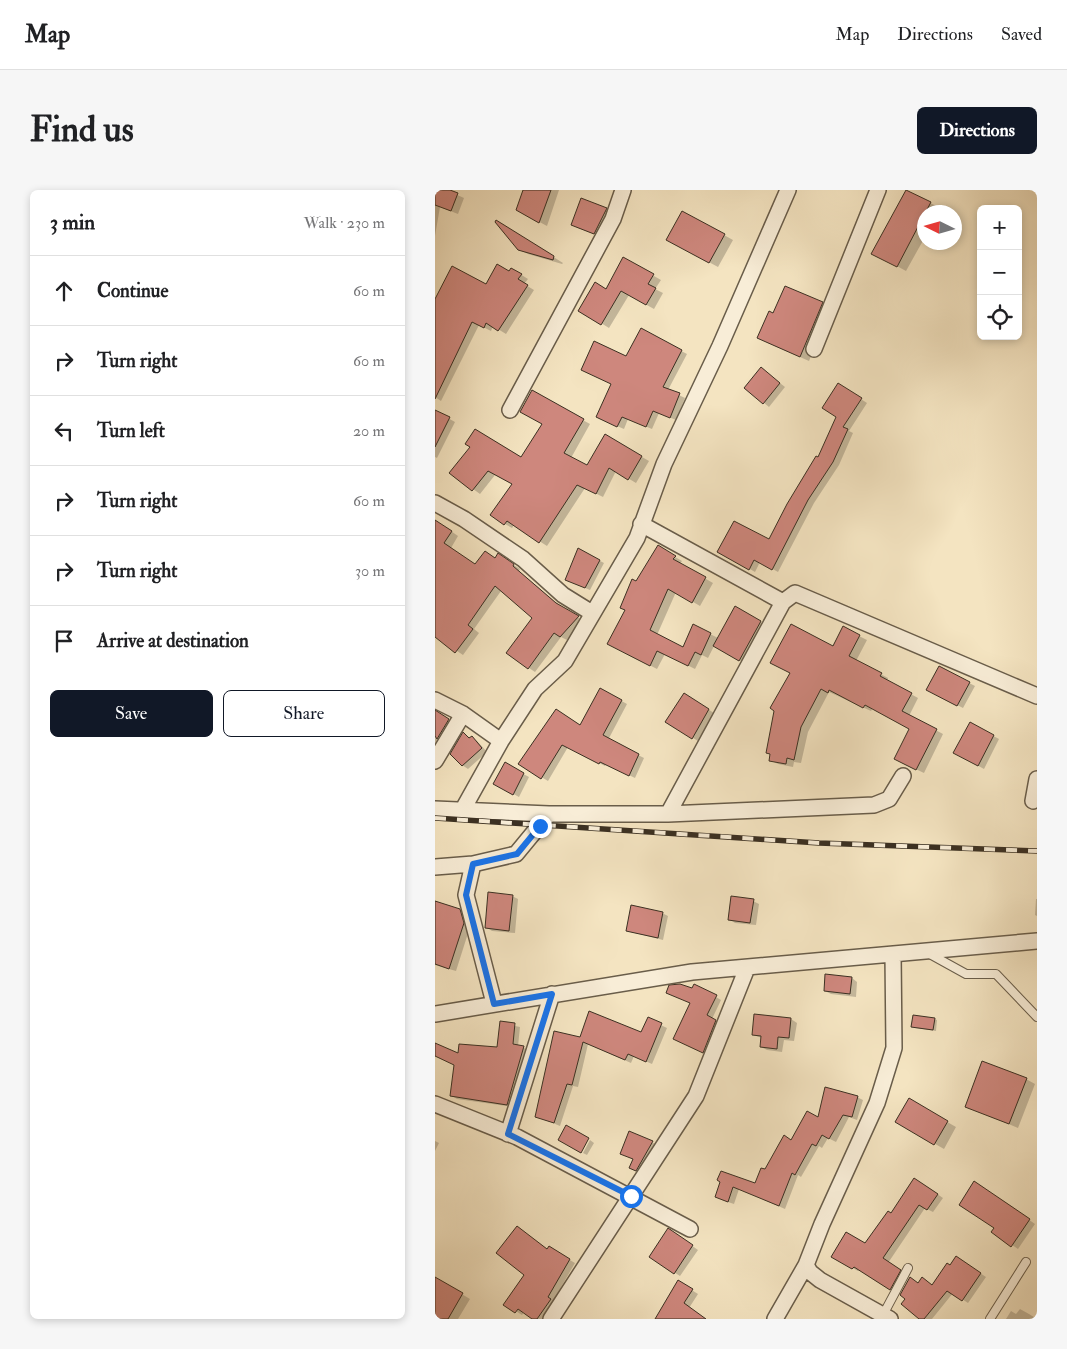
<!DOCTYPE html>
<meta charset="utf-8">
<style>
body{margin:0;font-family:"IM FELL Double Pica",serif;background:#f6f6f6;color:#202124}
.controls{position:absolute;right:15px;top:15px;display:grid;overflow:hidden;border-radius:8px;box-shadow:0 2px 8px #0003}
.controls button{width:45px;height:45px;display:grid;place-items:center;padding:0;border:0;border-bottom:1px solid #e0e0e0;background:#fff;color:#202124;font:25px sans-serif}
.compass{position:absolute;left:482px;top:15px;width:45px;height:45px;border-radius:50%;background:#fff;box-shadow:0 2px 8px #0003;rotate:275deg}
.stop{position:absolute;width:15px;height:15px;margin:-11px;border:4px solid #1a73e8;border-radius:50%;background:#fff}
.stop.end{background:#1a73e8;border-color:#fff;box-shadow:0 1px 5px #0008}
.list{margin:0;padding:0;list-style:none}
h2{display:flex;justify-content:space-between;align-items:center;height:65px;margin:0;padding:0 20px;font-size:21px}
h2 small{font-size:16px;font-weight:400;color:#757577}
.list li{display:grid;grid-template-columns:32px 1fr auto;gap:15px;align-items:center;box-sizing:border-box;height:70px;padding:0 20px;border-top:1px solid #e0e0e0}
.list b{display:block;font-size:19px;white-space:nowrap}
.list em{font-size:16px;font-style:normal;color:#757577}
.actions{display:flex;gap:10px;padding:15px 20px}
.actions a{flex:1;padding:11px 0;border:1px solid #111827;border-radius:8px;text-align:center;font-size:18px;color:#111827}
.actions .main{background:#111827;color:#fff}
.icon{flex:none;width:28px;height:28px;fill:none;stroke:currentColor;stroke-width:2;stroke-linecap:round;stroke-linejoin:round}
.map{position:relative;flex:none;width:602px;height:1129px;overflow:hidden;border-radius:8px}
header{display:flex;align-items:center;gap:30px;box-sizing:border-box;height:70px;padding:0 25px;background:#fff;border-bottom:1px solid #e0e0e0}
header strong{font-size:24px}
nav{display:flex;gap:28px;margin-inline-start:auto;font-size:18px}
.intro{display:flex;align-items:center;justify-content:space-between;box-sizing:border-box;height:120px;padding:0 30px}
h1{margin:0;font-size:35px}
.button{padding:12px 22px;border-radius:8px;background:#111827;color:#fff;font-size:18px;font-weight:700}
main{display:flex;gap:30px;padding:0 30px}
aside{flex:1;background:#fff;border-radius:8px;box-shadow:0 2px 8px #0003}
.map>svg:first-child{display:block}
.shadow{fill:#0003}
.building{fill:#ce877d;stroke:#3b3022}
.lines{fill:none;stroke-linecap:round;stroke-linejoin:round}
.service-casing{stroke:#695d4a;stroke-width:10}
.minor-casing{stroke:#695d4a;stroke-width:18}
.service{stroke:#f8edd7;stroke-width:8}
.minor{stroke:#f8edd7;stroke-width:15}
.rail-casing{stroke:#3b3022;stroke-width:5.5}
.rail{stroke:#f8edd7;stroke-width:4;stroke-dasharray:11;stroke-linecap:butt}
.route{stroke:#1a73e8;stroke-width:6}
</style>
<header>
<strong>Map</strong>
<nav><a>Map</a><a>Directions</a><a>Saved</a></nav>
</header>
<div class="intro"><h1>Find us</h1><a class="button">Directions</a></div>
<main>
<aside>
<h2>3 min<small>Walk · 230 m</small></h2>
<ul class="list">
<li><svg class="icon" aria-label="ahead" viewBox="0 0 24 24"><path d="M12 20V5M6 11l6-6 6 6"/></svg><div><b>Continue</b></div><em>60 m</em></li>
<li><svg class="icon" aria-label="right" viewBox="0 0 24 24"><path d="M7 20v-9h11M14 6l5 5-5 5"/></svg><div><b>Turn right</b></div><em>60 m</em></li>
<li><svg class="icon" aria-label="left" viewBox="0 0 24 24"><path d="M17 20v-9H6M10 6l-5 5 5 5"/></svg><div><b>Turn left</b></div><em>20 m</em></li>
<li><svg class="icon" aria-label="right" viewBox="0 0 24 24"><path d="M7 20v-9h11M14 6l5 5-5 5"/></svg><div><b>Turn right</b></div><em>60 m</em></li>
<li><svg class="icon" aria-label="right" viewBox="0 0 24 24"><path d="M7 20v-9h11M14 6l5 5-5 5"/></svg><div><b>Turn right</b></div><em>30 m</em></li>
<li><svg class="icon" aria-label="arrive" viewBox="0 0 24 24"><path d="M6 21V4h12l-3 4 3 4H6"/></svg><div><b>Arrive at destination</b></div></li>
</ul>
<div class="actions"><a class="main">Save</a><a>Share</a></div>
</aside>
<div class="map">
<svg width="602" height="1129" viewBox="0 0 602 1129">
<rect width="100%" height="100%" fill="#f4e4c1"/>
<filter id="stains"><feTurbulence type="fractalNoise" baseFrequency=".004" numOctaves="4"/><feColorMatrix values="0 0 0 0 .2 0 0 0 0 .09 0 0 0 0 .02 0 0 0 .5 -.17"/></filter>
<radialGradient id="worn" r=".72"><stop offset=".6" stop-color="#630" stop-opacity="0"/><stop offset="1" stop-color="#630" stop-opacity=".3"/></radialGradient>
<!-- shadow -->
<path class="shadow" d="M0 0H11L29 8 23 24 5 17 0 46Z
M89 0H124L112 36 82 20Z
M472 1 505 18 502 22H490V47L471 81 438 63Z
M171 19 177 23 165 46 143 38Z
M71 37 128 73 127 74 93 64 83 59Z
M289 45 298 50 283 77 233 50Z
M189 69 226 90 220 99 228 103 219 119 194 105 174 138 145 120 171 100Z
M77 79 93 89 89 94 99 100 71 144 58 136 56 141 44 135 6 211 0 207V112L52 95Z
M387 113 396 118 374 171 333 153 339 125Z
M206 140 252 164 233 200 250 208 241 230 224 223 217 239 193 229 189 239 168 230 192 168Z
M327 179 350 197 334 217 311 198Z
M409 198 432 213 414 241 418 243 404 275 379 313 343 382 325 372 320 382 284 361 335 351 384 269 403 227Z
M97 202 155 234 136 268 152 276 170 246 214 271 201 293 181 281 168 307 150 298 112 356 79 335 77 338 70 334 78 294 60 285 45 304 16 283 86 269 108 234Z
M2 222 20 232 2 268 0 267V227Z
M0 330 23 346 16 358 41 375 61 369H70L85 379 84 381 128 418 149 431 132 450 126 447 100 482 94 478 98 428 66 401 39 439 44 443 28 465 0 446Z
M223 357 247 371 245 374 278 393 265 416 241 402 222 445 248 459 259 436 283 448 301 418 334 437 313 475 279 456 273 468 267 465 260 479 230 464 222 479 181 458 201 392Z
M144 360 169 373 155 400 136 392Z
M408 438 432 450 421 471 453 488 452 491 483 508 474 526 508 544 489 583 468 573 476 539 438 518 436 521 394 502 373 542 366 573 359 572 358 577 343 574 335 570 336 565 333 563Z
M505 478 540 496 528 518 493 500Z
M165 499 192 514 173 550 209 568 200 588 171 574 170 576 133 557 113 591 85 574 146 536Z
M249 504 279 523 263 551 232 532Z
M0 522 19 534 0 565Z
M536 534 564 549 549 579 520 563Z
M28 544 42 551 52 562 33 579 27 575Z
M70 574 94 587 84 607 60 594Z
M77 706 83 709 80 743 57 741 51 737Z
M601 709H602V726L600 725Z
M318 711 324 714 321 735 300 733 294 729Z
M0 712 31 724 35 737 21 781 0 775Z
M227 723 233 726 228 750 192 741Z
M417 788 422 792 421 807 396 804 390 801Z
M281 807 286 810 277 829 286 834 274 865 245 852 256 813Z
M213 829 232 838 217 874 199 866 196 873 153 854 143 897 138 896 125 936 101 926 146 849 207 843Z
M356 829 362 833 359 851 349 850 347 862 332 860 326 857 327 848 318 845Z
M499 829 502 830 501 841 480 838Z
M66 833 85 837 83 856 94 860 78 917 22 909 17 906 20 875 0 866V855L24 865 63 858Z
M591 889 600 894 583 938 531 916Z
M422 907 428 910 422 930 414 927 401 952 393 948 387 958 384 956 366 987 363 985 350 1019 304 999 299 1014 287 1010V992L321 995 356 951 384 929Z
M474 910 521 937 509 959 462 932Z
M194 943 223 955 207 983 196 978 199 969Z
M155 950 159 953 152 965 148 963Z
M0 951 4 953 0 961Z
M486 993 508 1008 498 1022 490 1018 453 1073 471 1084 461 1102 425 1079 423 1081 398 1067 431 1055Z
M545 996 600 1034 583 1059 558 1042 561 1038Z
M82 1037 113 1060 114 1058 140 1073 118 1111 121 1113 110 1129H99L89 1122 87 1125 70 1114 90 1084Z
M239 1043 263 1060 245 1086 215 1067Z
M527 1071 551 1087 533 1113 518 1103 497 1129H486L484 1094 488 1089 498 1096 516 1077Z
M0 1088 35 1109 23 1129H5L0 1126Z
M244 1092 263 1104 254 1118 271 1129H221Z
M585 1119 594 1124 602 1129H571L576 1121 581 1124Z"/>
<!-- building -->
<path class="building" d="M0 0H15L23 3 16 21 0 15Z
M88 0H116L104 33 81 20Z
M471 0 496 12 462 77 436 64Z
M146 8 172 18 159 44 136 35Z
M247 21 290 44 274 73 231 50Z
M61 30 119 66 118 70 83 60 60 32Z
M188 67 219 84 213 94 221 98 211 115 186 101 166 135 143 121 160 92 171 99Z
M62 74 74 81 76 78 87 84 83 89 93 95 63 141 51 133 49 138 37 132 0 209V109L17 76 51 94Z
M350 96 388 112 365 167 322 148 334 121 338 123Z
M206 138 247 160 228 197 245 203 235 228 218 221 211 237 187 227 182 237 161 227 176 194 146 180 159 151 191 166Z
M326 177 345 193 328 214 309 198Z
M403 193 427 208 408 237 413 239 398 272 373 310 337 380 319 370 314 380 282 362 299 331 334 349 352 314 381 266 383 267 401 227 387 218Z
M97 200 149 229 129 263 152 275 170 244 207 266 193 290 174 278 161 304 142 295 104 353 72 331 69 335 55 325 77 294 53 281 37 301 14 283 35 257 30 254 40 239 86 267 107 234 85 222Z
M0 220 15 227 0 257Z
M0 330 17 341 9 353 40 374 50 361 60 368 63 363 79 374 78 376 121 413 144 426 125 447 119 443 93 479 71 463 97 428 60 396 33 435 38 439 20 463 0 447Z
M223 355 241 366 238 369 271 387 257 413 233 399 215 440 248 457 258 434 276 443 266 465 260 462 253 476 222 461 215 476 172 454 190 420 185 418 197 389 201 391Z
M143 358 165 370 150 398 130 390Z
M300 416 326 431 304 471 278 456Z
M356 434 398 456 408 436 425 445 414 466 447 483 445 486 477 503 467 521 502 539 481 580 459 569 474 539 430 515 428 518 394 500 393 503 386 499 366 537 359 570 352 568 351 574 334 571 335 564 331 563 339 521 335 518 355 483 335 473Z
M504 476 535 492 522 516 491 500Z
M165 498 187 510 168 545 204 564 194 586 165 572 164 574 127 555 106 589 83 574 121 519 145 535Z
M249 503 274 519 257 549 230 532Z
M0 520 14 529 2 549 0 546Z
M535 532 559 545 543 576 518 563Z
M28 542 34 548 37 546 47 558 27 576 15 564Z
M70 572 89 583 78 605 58 594Z
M53 702 78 705 74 741 50 738Z
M296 706 319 709 315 733 293 730Z
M0 711 25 719 29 733 14 779 0 774Z
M196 715 228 722 223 748 191 741Z
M390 784 417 787 415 804 389 801Z
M245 794 257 798 259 794 282 805 272 825 281 830 268 863 238 849 255 813 231 803 234 795Z
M154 821 206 842 213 827 227 833 211 872 193 864 190 870 148 852 137 895 132 894 119 933 100 927 119 841 145 847Z
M319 824 356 828 354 848 343 847 342 859 325 857 326 846 317 845Z
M478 825 500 828 498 840 476 837Z
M65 831 80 833 78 854 89 856 72 915 15 906 19 875 0 866V853L23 863 24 854 62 857Z
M547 871 592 888 574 934 530 917Z
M390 897 423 906 417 927 408 925 394 949 387 945 381 956 377 954 360 985 357 983 344 1016 298 997 293 1012 280 1007 285 992 282 990 286 981 320 993 326 978 330 979 349 945 356 950 372 921 383 927Z
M474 908 513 931 499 955 460 932Z
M131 935 154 948 146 963 123 950Z
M194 941 218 951 201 981 194 978 198 969 185 964Z
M479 988 503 1004 492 1020 484 1015 448 1068 466 1080 455 1100 419 1077 417 1079 396 1067 411 1042 430 1053 453 1021 456 1023Z
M539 991 595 1029 576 1057 556 1042 559 1038 524 1015Z
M82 1036 112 1059 114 1056 135 1069 113 1107 116 1109 102 1129H97L83 1119 80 1123 68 1115 89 1085 61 1063Z
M233 1038 258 1055 239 1084 214 1067Z
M521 1066 546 1083 527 1111 512 1101 489 1129H484L466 1114 470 1109 465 1105 475 1087 483 1093 487 1087 497 1095 512 1073 515 1075Z
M0 1087 28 1103 13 1129H0Z
M243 1090 258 1099 249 1113 271 1129H220Z"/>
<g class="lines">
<!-- service casing -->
<g class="service-casing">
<path id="service" d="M493 763 531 784H561L602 827
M448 1125 473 1078
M555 1129 591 1072"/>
</g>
<!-- minor casing -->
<g class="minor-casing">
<path id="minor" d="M379 159 443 0
M75 220 178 29 188 0
M0 313 29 329 88 369 128 405 157 423
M348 412 360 403 602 506
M0 510 28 524 66 551
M0 571 28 524
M598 611 602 589
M0 619 114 624H233L348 412 206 334
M27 621 66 551 100 499 130 471 202 348 229 274 285 156 353 0
M233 624 439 615 454 609 468 586
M38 674 31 705 59 813
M0 677 38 674 81 664 114 624
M0 824 257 782 602 751
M0 914 82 947 255 1039
M73 944 117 804
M116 1129 261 906 312 778
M340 1129 371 1075
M455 1129 385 1090 375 1082 371 1075 387 1034 442 913 459 858 458 764"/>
</g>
<!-- service -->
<use href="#service" class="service"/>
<!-- minor -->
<use href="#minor" class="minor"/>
<!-- rail casing -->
<g class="rail-casing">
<path id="rail" d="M0 628 384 653 602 661"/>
</g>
<!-- rail -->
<use href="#rail" class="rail"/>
</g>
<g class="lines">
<!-- route -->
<path class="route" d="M105 636 82 664 38 674 31 705 59 814 117 804 73 944 196 1006"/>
</g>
<rect width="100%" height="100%" filter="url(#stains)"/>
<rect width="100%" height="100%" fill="url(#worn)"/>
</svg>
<div class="controls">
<button>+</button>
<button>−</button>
<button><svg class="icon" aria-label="locate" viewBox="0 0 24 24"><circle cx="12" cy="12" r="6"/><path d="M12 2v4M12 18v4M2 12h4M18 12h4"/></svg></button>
</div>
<svg class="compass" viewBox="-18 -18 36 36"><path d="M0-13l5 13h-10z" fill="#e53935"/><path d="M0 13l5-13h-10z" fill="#757577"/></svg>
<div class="stop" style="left:196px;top:1006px"></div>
<div class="stop end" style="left:105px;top:636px"></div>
</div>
</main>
